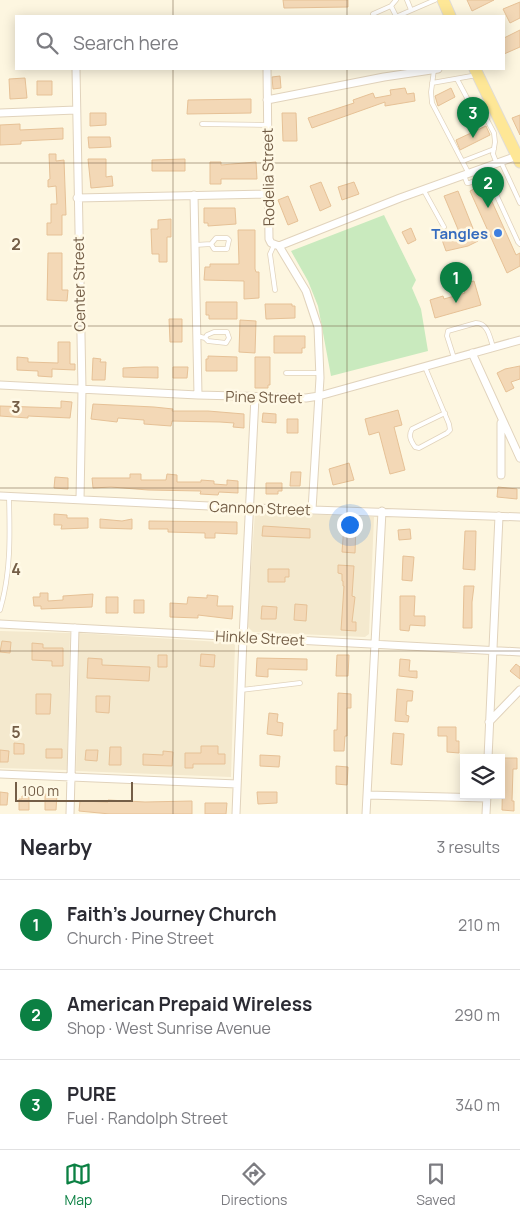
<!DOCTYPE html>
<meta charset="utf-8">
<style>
body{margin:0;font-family:Manrope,sans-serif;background:#f7f7f7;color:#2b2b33}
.controls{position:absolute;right:15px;bottom:15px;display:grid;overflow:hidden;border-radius:0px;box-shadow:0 2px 12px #0003}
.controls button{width:45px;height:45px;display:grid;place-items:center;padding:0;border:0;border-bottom:1px solid #e1e1e2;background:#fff;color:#2b2b33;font:25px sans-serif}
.scale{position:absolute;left:15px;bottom:12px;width:118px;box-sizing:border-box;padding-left:5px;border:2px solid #745e47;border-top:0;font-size:14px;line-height:18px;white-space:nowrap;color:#745e47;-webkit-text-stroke:4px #fff9e6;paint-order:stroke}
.you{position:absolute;left:349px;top:524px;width:18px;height:18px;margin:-12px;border:4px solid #fff;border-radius:50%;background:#1a73e8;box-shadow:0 0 0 8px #1a73e833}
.badge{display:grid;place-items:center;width:32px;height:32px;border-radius:50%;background:#0b8043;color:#fff;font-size:16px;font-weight:700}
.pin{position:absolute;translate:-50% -41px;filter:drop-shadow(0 1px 2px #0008)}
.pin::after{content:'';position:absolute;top:26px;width:18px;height:15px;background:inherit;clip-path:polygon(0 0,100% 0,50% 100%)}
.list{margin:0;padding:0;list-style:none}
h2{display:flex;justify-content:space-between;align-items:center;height:65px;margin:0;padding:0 20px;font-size:21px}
h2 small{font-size:16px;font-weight:400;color:#7c7c81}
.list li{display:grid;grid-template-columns:32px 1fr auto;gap:15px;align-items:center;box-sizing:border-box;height:90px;padding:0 20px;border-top:1px solid #e1e1e2}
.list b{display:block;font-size:19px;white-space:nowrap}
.list p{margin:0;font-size:16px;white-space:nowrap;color:#7c7c81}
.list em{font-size:16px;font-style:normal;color:#7c7c81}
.icon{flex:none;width:28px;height:28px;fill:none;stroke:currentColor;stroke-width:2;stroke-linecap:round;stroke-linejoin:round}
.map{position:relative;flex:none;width:520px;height:814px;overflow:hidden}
.search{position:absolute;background:#fff;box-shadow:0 2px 12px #0003;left:15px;right:15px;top:15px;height:55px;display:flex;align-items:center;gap:12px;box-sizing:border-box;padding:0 18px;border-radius:0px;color:#7c7c81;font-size:19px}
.sheet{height:335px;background:#fff}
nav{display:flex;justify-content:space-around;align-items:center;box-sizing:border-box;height:70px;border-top:1px solid #e1e1e2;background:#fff;font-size:14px;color:#7c7c81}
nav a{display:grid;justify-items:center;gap:2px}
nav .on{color:#0b8043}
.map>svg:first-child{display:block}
.residential{fill:#f4e9ce}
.green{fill:#c9eabe}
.building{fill:#f3d8b6;stroke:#e6c196}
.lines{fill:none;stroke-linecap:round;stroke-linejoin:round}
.service-casing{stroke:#e1d3bc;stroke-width:5.5}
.minor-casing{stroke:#e1d3bc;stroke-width:9}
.primary-casing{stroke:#e0dcd7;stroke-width:13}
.service{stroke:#fff;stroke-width:4}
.minor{stroke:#fff;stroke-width:7}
.primary{stroke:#fee796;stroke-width:11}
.grid{fill:none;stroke:#745e47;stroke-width:1;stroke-opacity:0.55}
.shop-dot{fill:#3f7fe0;stroke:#fff9e6;stroke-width:2}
.labels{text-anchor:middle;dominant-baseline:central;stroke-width:5;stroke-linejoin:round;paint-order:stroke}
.street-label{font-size:15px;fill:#745e47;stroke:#fff9e6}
.shop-label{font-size:15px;font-weight:bold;fill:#366cbe;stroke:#fff9e6;text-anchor:end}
.grid-label{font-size:16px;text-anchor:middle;font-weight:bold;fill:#745e47;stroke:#fff9e6;stroke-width:5;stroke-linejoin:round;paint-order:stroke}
</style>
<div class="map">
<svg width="520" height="814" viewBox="0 0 520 814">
<rect width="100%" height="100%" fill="#fdf6e0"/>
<!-- residential -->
<path class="residential" d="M255 512 374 517 369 634 365 637 253 632 247 626Z
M0 631 70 633 67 770 0 768Z
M79 633 235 643 231 777 76 771Z"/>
<!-- green -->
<path class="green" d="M384 215 416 280 412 288 421 309 428 351 331 376 318 306 308 281 291 251Z"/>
<!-- building -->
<path class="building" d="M283 0H348V7L284 8Z
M467 0H494L472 11Z
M520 2V18L510 23 503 9Z
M520 30V47L504 54V38Z
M280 76 281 88 273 89 272 77Z
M25 78 27 98 10 99 9 79Z
M37 81H52V95H37Z
M405 88 407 94 414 93 415 101 385 106V102L312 128 308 118 354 103 353 100 373 93 375 98 391 95 390 90Z
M451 88 455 97 438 106 435 96Z
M251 99V113L187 114 188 100Z
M90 113H106V125L90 126Z
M282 113H296L297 141H283Z
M520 115V135L512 118Z
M20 124V130L63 128V139L21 141V144L0 145V125Z
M486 126 490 135 460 150 456 140Z
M88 137H110L111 147 89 148Z
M49 154H56V161L64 160 66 215H62V235H47V223H51V204H57L56 186 48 187V180L50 179Z
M88 159H106V177L112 176 113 186 91 188Z
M185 159V171H152V160Z
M210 162H221V165L256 162 257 179H221V184H210Z
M321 182 331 206 320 211 310 186Z
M354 182 359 194 342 200 338 187Z
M484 184 516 255 520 253V266L507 273 470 191Z
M458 191 478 241 468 246 446 251 441 237 460 234 444 196Z
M288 196 298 221 288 225 278 200Z
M204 208H235L236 224 208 226V223H204Z
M171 219V237H167V262H159V254H152L151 229H158V220Z
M411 228 416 240 408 244 402 232Z
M238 230H255V269L256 272H259V298L244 299V281L204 280 205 267H210V264H239Z
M48 253H62V290H68L67 301 47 300Z
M474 281 481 305 435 318 430 300 443 296 444 299 465 293 462 284Z
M206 302H237V319H209V315H206Z
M265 304H292V306H295V318L266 319Z
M169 319H182V342H170Z
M240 320 256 321 255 353 239 352Z
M274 336H305V348H302V353H274Z
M58 342H70V364H75V370L52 369V377L38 376V371L17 370V357L28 358V362L58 363Z
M208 356 237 357V371H206V359H208Z
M255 357H270V385H268V388H255Z
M93 358 101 359 100 362H106L105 380H92Z
M520 366V379L511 382 514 388 506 392 497 373 505 369Z
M144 367H158V378L123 377V368Z
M173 367H188L187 378H173Z
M61 401 72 402 70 418 28 416V418L0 416V406L61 408Z
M93 404 154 407 173 409 172 411H208L244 414V428L233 427 234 423 220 422 172 421 171 426 144 424V420L118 418 117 422 91 419Z
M398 410 402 425 394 427 405 470 390 474 379 432 369 435 365 419Z
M263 413 276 414V423L262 422Z
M287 419H298V433H287Z
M349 463 354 480 333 485 329 469Z
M291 472H301L300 486H290Z
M130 474H141V480H166L167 474 177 475V482H201V480L214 481V484L227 485V480L238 481V493L219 492 218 495 200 494 201 491 148 490 111 487 93 488 92 478H130Z
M55 477 68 478V489L54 488Z
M266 483H282V491H278V494H266Z
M498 487 517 489V499L497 497Z
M54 514 67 515V518H88V528L61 529 62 525H54Z
M100 519 122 521 132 519V529L100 528Z
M149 521 237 522V534L215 533V538H205V533L168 532V529H149Z
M344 525H356L355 553 342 552Z
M263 526 310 529V538L262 536Z
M410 529 411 539 399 540 398 530Z
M465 531H476L475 570 463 569Z
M403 556 414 557 412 581 402 580Z
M338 565 354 566 352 596 355 597 352 622H356V631L341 630 344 586H343V581H342V574L338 573Z
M268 569H289V577H285V582H268Z
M464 586H474L472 602V628H463Z
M40 593H48V601L63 600V596L93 594 92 607 41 609V606H34L33 597H40Z
M207 595 218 596 217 606H233L232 619 198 615V618L170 617V603L187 604 188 597 207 598Z
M400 596H415L414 616H425V626L410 625 409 631 400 630Z
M106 597H118V613H106Z
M134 600H144V613H134Z
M295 604 307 605 306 621 294 620Z
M262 606 277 607 276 619H261Z
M2 641 11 642 10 653 0 652Z
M32 643 43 644V648H63V666H52V661L32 660Z
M201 654 215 655 214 667 200 666Z
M158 655H167V667H158Z
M337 655H349L348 676H336Z
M88 658 102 659V665L150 667 149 681 87 678Z
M257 658 307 659V670L268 669V677L256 676Z
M400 659 410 660 409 671H417V678L399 676Z
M516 664 520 667V679L510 671Z
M397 689 413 691 412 701H407L406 715 409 716 408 722 395 721Z
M338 693 351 694V708H347V736H345L344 751H334V730H337Z
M36 694H51L50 714H36Z
M96 696H110L109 713 96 712Z
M269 713 278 714 277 722 283 723 282 736 267 734Z
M438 727H456V741H459V753L447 752V736H438Z
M393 733 404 734 402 765 391 764Z
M14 743 24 744V754H14Z
M201 746H218V754H225V764H193V768H185V753H201Z
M110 747H121V765H109Z
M46 749H62V758H46Z
M0 750 9 751 8 762H0Z
M86 750H98L97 761 85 760Z
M163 751 173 752 172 766 143 765V754L163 755Z
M260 755 280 756 279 767 260 766Z
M503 758H517V769H513L512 801H514V811L502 810Z
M336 766 348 767 347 785 336 784Z
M0 792 8 793 7 805H0Z
M257 792H277V803L258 804Z
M45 794H57L56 810H45Z
M22 796H29V810H19V799H22Z
M108 800 145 802 192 801V814H110L79 811 80 801 108 802Z
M205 803H227L226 814H205Z"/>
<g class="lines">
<!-- service casing -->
<g class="service-casing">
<path id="service" d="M407 0 411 10
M391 6 396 16
M374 16 373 14 391 6 396 0
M398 16 435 0
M434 70 431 92 432 103 469 174
M457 79 475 113 486 118 494 133 495 142 493 154 497 164
M432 83 477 75
M202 124 268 125
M463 161 494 149
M501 162 520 203
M484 168 518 242 520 244
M464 175 467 183H469L487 176
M423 189 444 227
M195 245 211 244 216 238H227L229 240 227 249H214L211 244
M274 245 270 254 275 290
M197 336 205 338 208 341 226 343 229 338 227 332H214L207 335 205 338
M454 358 447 336 448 331 476 323C488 323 490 338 493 347
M425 367 449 424 450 430 447 433 419 448 415 447C411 441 408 436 412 429L445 413
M286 373H320
M0 610C11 573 10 535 9 497
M241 690 300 683"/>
</g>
<!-- minor casing -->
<g class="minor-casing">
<path id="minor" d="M76 69 82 389 80 500
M267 69 269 239 271 243 279 246 306 291 318 327 320 378 312 510
M267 100 384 77 438 69
M0 113 76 110
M194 195 198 395
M77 198 269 194
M279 246 400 198 520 155
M472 353 520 458
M0 385 198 395 306 398 319 396 520 340
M501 475V423
M0 496 251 508 520 517
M0 624 520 652
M489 722 520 690
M488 758 499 516
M0 774 237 784
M367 795 487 798
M70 814 75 628
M236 814 243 638 255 397
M366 814 382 511
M486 814 487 795"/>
</g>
<!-- primary casing -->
<g class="primary-casing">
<path id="primary" d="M443 0 450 16
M475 69 520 162"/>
</g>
<!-- service -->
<use href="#service" class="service"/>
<!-- minor -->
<use href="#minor" class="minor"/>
<!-- primary -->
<use href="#primary" class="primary"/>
</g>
<!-- grid -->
<path class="grid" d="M173 0V16M347 0V16M173 69V814M347 69V814M0 163H520M0 326H520M0 488H520M0 651H520"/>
<!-- markers -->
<circle class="shop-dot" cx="498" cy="233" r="5"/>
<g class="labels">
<!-- street labels -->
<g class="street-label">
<text transform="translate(268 177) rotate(-91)">Rodelia Street</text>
<text transform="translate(79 284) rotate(-91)">Center Street</text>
<text transform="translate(264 397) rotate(1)">Pine Street</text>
<text transform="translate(260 508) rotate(2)">Cannon Street</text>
<text transform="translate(260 638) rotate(3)">Hinkle Street</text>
</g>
<!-- shop labels -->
<g class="shop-label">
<text x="488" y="233">Tangles</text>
</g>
</g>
<g class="grid-label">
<text x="16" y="250">2</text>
<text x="16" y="413">3</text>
<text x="16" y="575">4</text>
<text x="16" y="738">5</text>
</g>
</svg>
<div class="controls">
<button><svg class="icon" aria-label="layers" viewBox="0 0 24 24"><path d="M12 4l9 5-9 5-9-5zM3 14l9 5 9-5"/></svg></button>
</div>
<div class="scale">100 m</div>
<div class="you"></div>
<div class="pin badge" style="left:456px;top:303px">1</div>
<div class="pin badge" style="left:488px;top:208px">2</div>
<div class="pin badge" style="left:473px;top:138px">3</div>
<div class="search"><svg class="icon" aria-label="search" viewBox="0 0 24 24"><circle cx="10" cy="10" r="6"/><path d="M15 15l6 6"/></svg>Search here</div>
</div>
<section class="sheet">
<h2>Nearby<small>3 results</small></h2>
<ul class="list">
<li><span class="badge">1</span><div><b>Faith's Journey Church</b><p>Church · Pine Street</p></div><em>210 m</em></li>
<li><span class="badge">2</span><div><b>American Prepaid Wireless</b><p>Shop · West Sunrise Avenue</p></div><em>290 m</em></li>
<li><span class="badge">3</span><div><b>PURE</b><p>Fuel · Randolph Street</p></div><em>340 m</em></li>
</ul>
</section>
<nav>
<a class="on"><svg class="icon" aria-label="map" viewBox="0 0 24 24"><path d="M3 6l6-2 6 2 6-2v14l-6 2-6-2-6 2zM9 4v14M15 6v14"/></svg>Map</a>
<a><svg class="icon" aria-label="directions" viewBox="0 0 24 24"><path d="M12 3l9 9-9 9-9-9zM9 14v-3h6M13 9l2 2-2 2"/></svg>Directions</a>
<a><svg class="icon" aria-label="saved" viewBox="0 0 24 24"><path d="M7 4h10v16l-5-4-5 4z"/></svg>Saved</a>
</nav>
